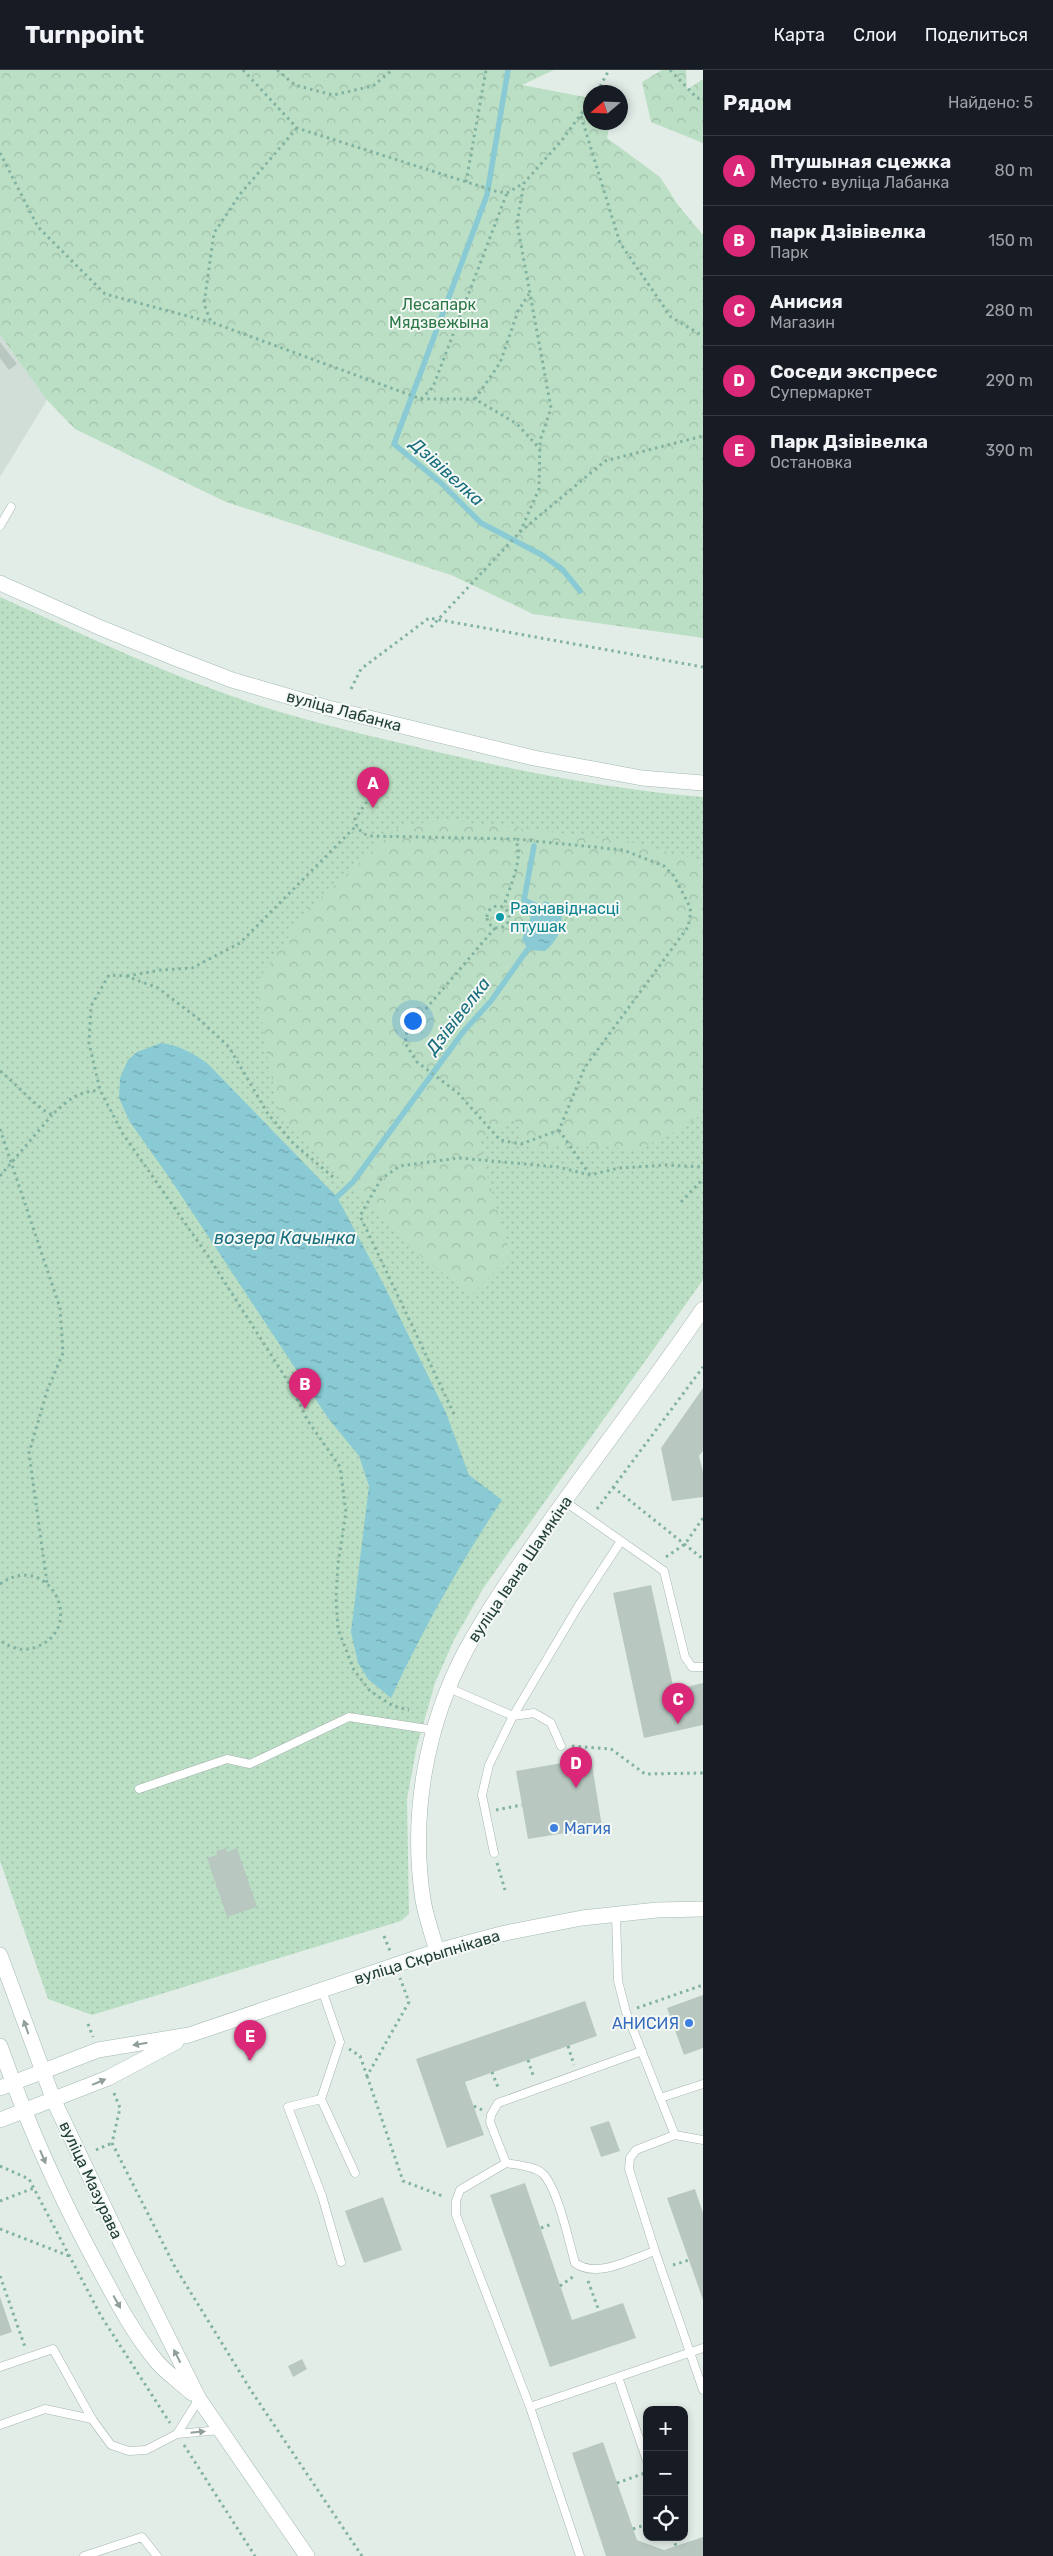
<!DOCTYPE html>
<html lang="ru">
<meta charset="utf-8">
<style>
body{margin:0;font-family:Rubik,sans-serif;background:#20242c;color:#f1f3f6}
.controls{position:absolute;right:15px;bottom:15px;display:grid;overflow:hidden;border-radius:10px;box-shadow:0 2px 8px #0003}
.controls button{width:45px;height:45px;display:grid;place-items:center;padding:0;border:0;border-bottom:1px solid #363941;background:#171b24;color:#f1f3f6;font:25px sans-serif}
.compass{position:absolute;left:583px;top:15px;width:45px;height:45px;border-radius:50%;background:#171b24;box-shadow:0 2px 8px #0003;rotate:251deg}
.you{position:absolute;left:412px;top:950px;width:18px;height:18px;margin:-12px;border:4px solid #fff;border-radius:50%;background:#1a73e8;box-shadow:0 0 0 8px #1a73e833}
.badge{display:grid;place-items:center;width:32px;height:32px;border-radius:50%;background:#db2777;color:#fff;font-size:16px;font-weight:700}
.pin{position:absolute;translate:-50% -41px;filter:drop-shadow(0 1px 2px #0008)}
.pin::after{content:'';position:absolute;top:26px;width:18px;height:15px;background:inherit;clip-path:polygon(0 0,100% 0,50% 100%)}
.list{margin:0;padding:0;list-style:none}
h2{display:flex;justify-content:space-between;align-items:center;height:65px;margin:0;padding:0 20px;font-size:21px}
h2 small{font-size:16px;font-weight:400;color:#9ea1a6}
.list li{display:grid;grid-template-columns:32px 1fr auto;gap:15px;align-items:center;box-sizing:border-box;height:70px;padding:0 20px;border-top:1px solid #363941}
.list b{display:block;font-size:19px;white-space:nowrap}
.list p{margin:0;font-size:16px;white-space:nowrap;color:#9ea1a6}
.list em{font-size:16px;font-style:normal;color:#9ea1a6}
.icon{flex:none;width:28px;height:28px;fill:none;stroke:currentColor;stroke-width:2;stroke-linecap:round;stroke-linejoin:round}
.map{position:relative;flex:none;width:703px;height:2486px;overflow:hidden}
header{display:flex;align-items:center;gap:30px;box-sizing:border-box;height:70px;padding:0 25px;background:#171b24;border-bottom:1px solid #363941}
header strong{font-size:24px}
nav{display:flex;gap:28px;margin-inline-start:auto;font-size:18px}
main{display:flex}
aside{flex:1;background:#171b24}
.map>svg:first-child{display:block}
.built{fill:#d1ddd7}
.grass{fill:url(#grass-dots)}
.forest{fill:url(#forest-crowns)}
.water{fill:url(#water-ripples)}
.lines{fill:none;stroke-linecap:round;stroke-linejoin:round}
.stream{stroke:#89cad4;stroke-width:5.5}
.building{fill:#b8c8c1}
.service-casing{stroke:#a5b5af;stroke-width:9}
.tertiary-casing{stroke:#a5b5af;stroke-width:16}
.secondary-casing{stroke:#a1b9b0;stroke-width:16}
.path{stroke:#82b2a2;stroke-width:3;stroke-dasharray:2.5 4;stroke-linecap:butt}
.service{stroke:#fff;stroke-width:8}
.tertiary{stroke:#fff;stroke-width:15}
.secondary{stroke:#fff;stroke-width:15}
.oneway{fill:#909f9b}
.culture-dot{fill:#0f9aa8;stroke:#f4f9f6;stroke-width:2}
.shop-dot{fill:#3f7fe0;stroke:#f4f9f6;stroke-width:2}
.labels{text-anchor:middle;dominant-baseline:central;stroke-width:4;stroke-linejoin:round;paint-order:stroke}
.park-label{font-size:16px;fill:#2b7846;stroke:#f4f9f6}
.street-label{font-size:16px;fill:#223f37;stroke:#f4f9f6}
.culture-label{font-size:16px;fill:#0d838f;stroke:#f4f9f6;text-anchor:start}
.shop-label{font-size:16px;fill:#366cbe;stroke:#f4f9f6;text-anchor:start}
.water-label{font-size:18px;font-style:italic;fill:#1a6f7e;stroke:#f4f9f6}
</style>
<header>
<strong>Turnpoint</strong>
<nav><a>Карта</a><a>Слои</a><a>Поделиться</a></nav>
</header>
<main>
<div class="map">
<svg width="703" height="2486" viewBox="0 0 703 2486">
<defs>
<pattern id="grass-dots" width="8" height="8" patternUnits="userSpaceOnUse" patternTransform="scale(1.25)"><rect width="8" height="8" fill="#bbdfc4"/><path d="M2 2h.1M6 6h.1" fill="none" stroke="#a0c0a9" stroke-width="1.8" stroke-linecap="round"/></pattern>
<pattern id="forest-crowns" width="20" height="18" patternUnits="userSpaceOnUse" patternTransform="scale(1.25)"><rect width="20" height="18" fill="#bbdfc4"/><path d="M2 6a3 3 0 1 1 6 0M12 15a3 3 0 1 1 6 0" fill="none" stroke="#a0c0a9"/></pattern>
<pattern id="water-ripples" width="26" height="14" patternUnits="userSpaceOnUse" patternTransform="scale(1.25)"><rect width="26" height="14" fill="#89cad4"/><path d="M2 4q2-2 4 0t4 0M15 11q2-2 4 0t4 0" fill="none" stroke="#70a5ad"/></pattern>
</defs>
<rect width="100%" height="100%" fill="#e3ede8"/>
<!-- built -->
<path class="built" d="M0 265 47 330 0 407Z"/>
<!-- grass -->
<path class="grass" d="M0 527C91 568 184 613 280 642 334 658 388 670 442 683 528 703 615 720 703 727V1210L484 1517 454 1570 435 1613 417 1676 407 1729 409 1844 401 1851 92 1945 48 1929 0 1791Z"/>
<!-- forest -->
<path class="forest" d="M0 0H554L522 15 590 28V52L610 53 607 68 660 107 678 135 703 165V568L533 544 451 505 226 432 75 359 47 330 0 265Z
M662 0H686L687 20 703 9V73L651 52 642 12Z
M444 750 627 771 703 791V1044L668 1066 636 1080 584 1074 530 1079 514 1049 479 1071 485 1099 511 1185 472 1224 425 1190 280 1047 264 969 258 910 308 839 400 756Z"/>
<!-- water -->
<path class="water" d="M545 831 561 838C564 855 559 870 545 881L529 880 522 870 532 843Z
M161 973C179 975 193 983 208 994L337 1127 386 1219 446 1343 469 1405 502 1430C460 1493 423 1559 391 1628L368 1609 358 1593 351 1562 369 1416 359 1386 328 1348 171 1110 130 1052 119 1028 120 1008 128 990 137 982Z"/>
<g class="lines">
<!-- stream -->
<path class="stream" d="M508 0 487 125 394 374 440 412 481 453 542 485 562 499 580 521
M534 776 524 830 544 840
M337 1127 353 1112 463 962 491 931 532 873"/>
</g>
<!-- building -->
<path class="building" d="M0 272 17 294 9 300 0 288Z
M703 1318V1381L699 1386 703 1402V1427L672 1431 661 1378Z
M651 1515 674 1620 703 1613V1655L644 1668 613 1523Z
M591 1688 602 1757 528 1769 516 1701Z
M226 1778 227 1782 237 1778 257 1837 227 1847 207 1788 217 1785 216 1781Z
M703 1925V1978L684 1985 667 1938Z
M585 1931 597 1966 465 2012 484 2065 447 2078 416 1989Z
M609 2051 620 2081 601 2087 590 2057Z
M525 2113 572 2250 623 2233 636 2268 550 2297 490 2125Z
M695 2119 703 2143V2230L667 2128Z
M383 2127 402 2180 364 2193 345 2141Z
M0 2227 12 2262 0 2266Z
M302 2289 307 2299 293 2307 288 2296Z
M603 2372 637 2470 664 2480 703 2467V2486H606L572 2383Z"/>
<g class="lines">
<!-- service casing -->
<g class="service-casing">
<path id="service" d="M0 456 11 437
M564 1431 664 1501 685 1587 692 1597H703
M449 1618 513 1646 534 1643 551 1653 561 1676
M139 1719 227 1689 250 1694 349 1647 434 1660
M494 1783 482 1725 489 1695 513 1646 579 1535 621 1471
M616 1845 618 1911 626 1942 675 2065
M660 2028 703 2014
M321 2029 340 1972 322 1920
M703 2070 675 2065 636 2080 630 2088 629 2099 655 2181 703 2320
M506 2093 490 2052 491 2045 498 2033 642 1981
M341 2192 322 2126 288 2037 321 2029 355 2103
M0 2297 53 2279 92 2349 111 2375 129 2381 146 2380 177 2364 220 2360
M618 2307 647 2391
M530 2337 703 2278
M0 2355 45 2339 92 2349
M177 2364 199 2329
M84 2486 142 2467 157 2486
M580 2486 530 2337 456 2145V2131L460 2120 506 2093C517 2095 535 2096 543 2104 558 2119 569 2172 575 2193 597 2209 631 2189 655 2181"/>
</g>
<!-- tertiary casing -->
<g class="tertiary-casing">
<path id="tertiary" d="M437 1881C432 1864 426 1847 423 1830 410 1745 426 1655 466 1580 490 1536 519 1495 548 1454 599 1382 653 1312 703 1239"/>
</g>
<!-- secondary casing -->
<g class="secondary-casing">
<path id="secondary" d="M0 513 101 558 175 588 232 610 328 638 534 688 642 708 703 713
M0 1885 54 2031 125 2181 199 2329 307 2486
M0 1976C28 2056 62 2132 103 2206 119 2236 136 2267 158 2293 168 2304 181 2313 192 2323
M0 2018 98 1980 189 1965 437 1881 505 1863 582 1848 657 1840 703 1839
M0 2050 108 2008 176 1972"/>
</g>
<!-- path -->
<path class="path" d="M243 0 297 58 495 121 507 123 524 113
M277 0 295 15 333 25 373 16 392 0
M670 0 697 28 703 29
M597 22 609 0
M581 46 620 173 671 247 703 266
M297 58 241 123 214 163 204 234 211 252 421 329H475L517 354 540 379
M0 83 38 157 105 224 210 252
M466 112 486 0
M421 329 433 317 507 123
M475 329 500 293 518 241 529 224
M520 462 539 419 540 371 551 338 517 153 524 113 562 70 590 32
M431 557 520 462 605 391 703 366
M351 619 361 599 429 548 703 597
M374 721 355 749C356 758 360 761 368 766L515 769C525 788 509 817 504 836
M487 847a11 11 0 1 1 22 0a11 11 0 1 1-22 0Z
M495 858 407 961 405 973 417 992 458 1023 500 1070 521 1074 559 1060 585 997 688 857 691 842 688 833 674 806 664 796 623 780 515 769
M127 906 161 900 192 898 240 873 356 756
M0 1001C18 1015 33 1035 52 1045 69 1029 77 1022 100 1020
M0 1059 60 1238 63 1283 47 1321 29 1383 47 1513
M559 1060 590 1105
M0 1106 52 1045
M333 1107 294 1074 268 1044 229 977 200 950 158 918 126 906 109 905 91 936 89 973 100 1020 123 1064 208 1186 289 1313 308 1351 340 1397 346 1442 338 1494 336 1528 338 1559 354 1600 370 1621 393 1636 409 1640
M681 1132 703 1109
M454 1344 360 1146 381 1109 400 1096 459 1088 558 1097 590 1105 619 1098 666 1095 703 1097
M613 1417 703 1489
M597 1439 703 1297
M666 1487 685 1474 703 1448
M0 1514C49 1479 88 1558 36 1577 23 1582 10 1578 0 1570
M572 1676 611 1679 645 1704 703 1703
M496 1740 522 1735
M497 1793 505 1820
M384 1866 390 1881
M637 1938 703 1915
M88 1954 93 1967
M240 1963 250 1991
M568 1976 574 1995
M349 1979 360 1986 367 2006 409 1932 400 1908
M528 1990 534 2008
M492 2002 499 2020
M367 2006 403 2111 445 2127
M114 2023 120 2038 112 2073 175 2197 252 2322 362 2486
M474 2036 482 2040
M96 2080 112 2073
M0 2096 29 2109 101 2246 170 2353
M0 2131 34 2118
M541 2158 552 2154
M0 2159 69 2186
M673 2195 689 2190
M0 2206 25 2277
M588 2211 599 2241
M560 2216 574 2206
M184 2375 255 2486
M617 2413 645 2403
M633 2459 647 2454
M673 2467 676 2476"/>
<!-- service -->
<use href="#service" class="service"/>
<!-- tertiary -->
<use href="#tertiary" class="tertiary"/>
<!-- secondary -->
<use href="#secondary" class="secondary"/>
</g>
<!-- one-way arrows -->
<defs><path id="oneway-solid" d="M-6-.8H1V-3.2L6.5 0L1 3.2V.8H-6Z" transform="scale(1.25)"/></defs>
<g class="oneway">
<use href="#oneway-solid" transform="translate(26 1957) rotate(-109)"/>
<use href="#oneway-solid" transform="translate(140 1974) rotate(171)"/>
<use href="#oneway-solid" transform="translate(99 2012) rotate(-23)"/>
<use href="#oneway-solid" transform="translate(43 2087) rotate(67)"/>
<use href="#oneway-solid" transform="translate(117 2232) rotate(61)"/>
<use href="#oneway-solid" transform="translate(177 2286) rotate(-117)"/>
<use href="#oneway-solid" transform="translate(198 2362) rotate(-6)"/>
</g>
<!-- markers -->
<circle class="culture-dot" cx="500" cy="847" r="5"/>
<g class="shop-dot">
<circle cx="554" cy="1758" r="5"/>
<circle cx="689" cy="1953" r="5"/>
</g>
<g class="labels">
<!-- park labels -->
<g class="park-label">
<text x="439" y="234">Лесапарк<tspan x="439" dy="18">Мядзвежына</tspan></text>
</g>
<!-- street labels -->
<g class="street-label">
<text transform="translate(344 641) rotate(15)">вуліца Лабанка</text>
<text transform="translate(520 1499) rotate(-56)">вуліца Івана Шамякіна</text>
<text transform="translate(427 1887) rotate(-17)">вуліца Скрыпнікава</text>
<text transform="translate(91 2110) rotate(65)">вуліца Мазурава</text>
</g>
<!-- culture labels -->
<g class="culture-label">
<text x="510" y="838">Разнавіднасці<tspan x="510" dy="18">птушак</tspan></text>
</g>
<!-- shop labels -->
<g class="shop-label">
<text x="564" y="1758">Магия</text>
<text x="679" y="1953" text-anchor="end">АНИСИЯ</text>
</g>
<!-- water labels -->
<g class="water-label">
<text transform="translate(447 402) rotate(42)">Дзівівелка</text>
<text transform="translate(458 946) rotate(-52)">Дзівівелка</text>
<text x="285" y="1168">возера Качынка</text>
</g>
</g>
</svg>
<div class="controls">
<button>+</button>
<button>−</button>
<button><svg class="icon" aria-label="locate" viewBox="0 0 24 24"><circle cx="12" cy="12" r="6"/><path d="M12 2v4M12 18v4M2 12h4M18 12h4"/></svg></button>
</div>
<svg class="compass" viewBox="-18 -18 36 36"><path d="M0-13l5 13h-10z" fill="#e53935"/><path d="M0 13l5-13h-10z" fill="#9ea1a6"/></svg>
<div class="you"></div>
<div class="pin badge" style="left:373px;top:738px">A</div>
<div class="pin badge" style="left:305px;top:1339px">B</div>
<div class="pin badge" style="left:678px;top:1654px">C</div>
<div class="pin badge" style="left:576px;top:1718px">D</div>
<div class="pin badge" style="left:250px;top:1991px">E</div>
</div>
<aside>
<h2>Рядом<small>Найдено: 5</small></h2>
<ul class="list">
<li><span class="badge">A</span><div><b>Птушыная сцежка</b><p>Место · вуліца Лабанка</p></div><em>80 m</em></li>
<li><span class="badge">B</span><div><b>парк Дзівівелка</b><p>Парк</p></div><em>150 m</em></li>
<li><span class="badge">C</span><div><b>Анисия</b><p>Магазин</p></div><em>280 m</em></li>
<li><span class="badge">D</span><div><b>Соседи экспресс</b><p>Супермаркет</p></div><em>290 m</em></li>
<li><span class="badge">E</span><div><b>Парк Дзівівелка</b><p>Остановка</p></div><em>390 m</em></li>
</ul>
</aside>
</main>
